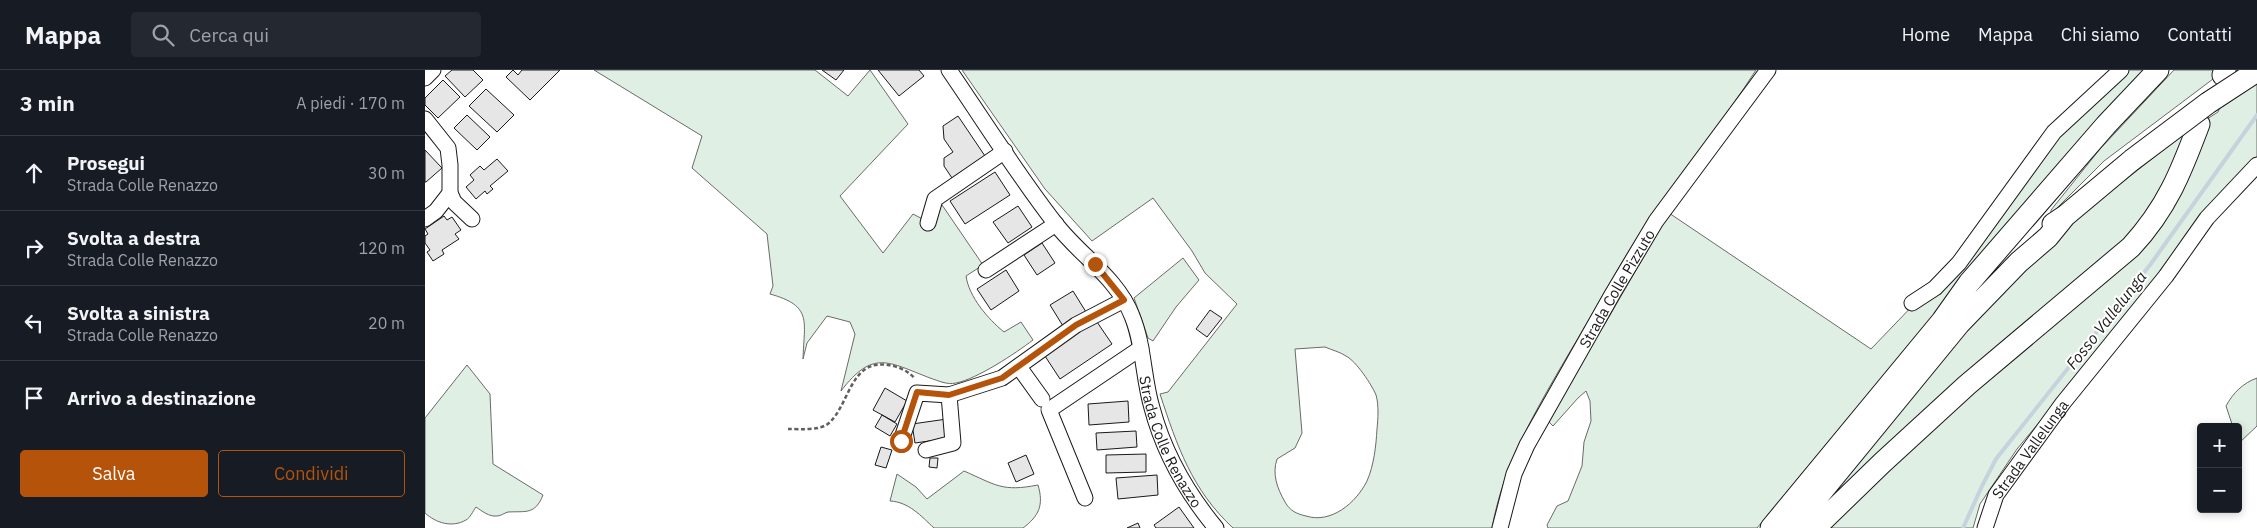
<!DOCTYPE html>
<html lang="it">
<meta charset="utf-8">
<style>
body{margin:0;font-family:"IBM Plex Sans",sans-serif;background:#242831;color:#f1f3f6}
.controls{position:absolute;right:15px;bottom:15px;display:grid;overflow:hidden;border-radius:5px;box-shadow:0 2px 8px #0003}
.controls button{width:45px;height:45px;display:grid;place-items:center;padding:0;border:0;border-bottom:1px solid #363941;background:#171b24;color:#f1f3f6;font:25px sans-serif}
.stop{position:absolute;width:15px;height:15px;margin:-11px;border:4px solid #b45309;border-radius:50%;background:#fff}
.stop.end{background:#b45309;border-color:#fff;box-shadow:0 1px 5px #0008}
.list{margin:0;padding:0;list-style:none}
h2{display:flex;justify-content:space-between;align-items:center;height:65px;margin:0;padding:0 20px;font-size:21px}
h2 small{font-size:16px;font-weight:400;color:#9ea1a6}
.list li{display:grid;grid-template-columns:32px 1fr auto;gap:15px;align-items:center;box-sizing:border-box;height:75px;padding:0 20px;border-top:1px solid #363941}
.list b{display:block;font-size:19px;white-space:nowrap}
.list p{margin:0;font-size:16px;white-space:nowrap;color:#9ea1a6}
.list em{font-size:16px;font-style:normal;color:#9ea1a6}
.actions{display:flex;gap:10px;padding:15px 20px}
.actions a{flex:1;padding:11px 0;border:1px solid #b45309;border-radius:5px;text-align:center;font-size:18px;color:#b45309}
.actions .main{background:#b45309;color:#fff}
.icon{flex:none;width:28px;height:28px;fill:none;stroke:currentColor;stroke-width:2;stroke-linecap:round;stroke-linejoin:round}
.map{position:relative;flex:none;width:1832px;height:458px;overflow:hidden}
header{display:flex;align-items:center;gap:30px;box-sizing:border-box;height:70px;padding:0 25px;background:#171b24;border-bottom:1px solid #363941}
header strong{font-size:24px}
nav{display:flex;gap:28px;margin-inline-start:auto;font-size:18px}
.search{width:350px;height:45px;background:#242831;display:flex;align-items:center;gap:12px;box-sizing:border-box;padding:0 18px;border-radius:5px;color:#9ea1a6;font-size:19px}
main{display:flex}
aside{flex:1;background:#171b24}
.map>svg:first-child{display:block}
.green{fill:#e0efe3;stroke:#6a6a6a;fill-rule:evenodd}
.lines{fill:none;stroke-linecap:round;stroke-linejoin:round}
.stream{stroke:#c6d2dc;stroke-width:4}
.building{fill:#e6e6e6;stroke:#1a1a1a}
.minor-casing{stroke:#1a1a1a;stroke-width:17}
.highway-casing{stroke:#1a1a1a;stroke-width:23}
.path{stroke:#5f5f5f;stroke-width:2.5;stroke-dasharray:4 2.5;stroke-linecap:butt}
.minor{stroke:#fff;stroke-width:15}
.highway{stroke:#fff;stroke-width:21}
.highway-bridge-casing{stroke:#1a1a1a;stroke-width:23;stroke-linecap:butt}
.highway-bridge{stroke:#fff;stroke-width:21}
.route{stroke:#b45309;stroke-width:6}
.labels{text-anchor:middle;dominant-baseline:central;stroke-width:4;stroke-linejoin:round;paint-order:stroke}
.street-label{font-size:15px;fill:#1a1a1a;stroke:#fff}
.water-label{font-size:16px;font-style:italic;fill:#1a1a1a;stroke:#fff}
</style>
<header>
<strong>Mappa</strong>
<div class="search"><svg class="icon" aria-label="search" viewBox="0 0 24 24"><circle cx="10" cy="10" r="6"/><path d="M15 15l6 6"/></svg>Cerca qui</div>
<nav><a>Home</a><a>Mappa</a><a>Chi siamo</a><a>Contatti</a></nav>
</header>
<main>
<aside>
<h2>3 min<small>A piedi · 170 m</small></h2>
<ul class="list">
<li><svg class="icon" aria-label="ahead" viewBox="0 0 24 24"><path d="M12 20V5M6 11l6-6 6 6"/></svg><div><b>Prosegui</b><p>Strada Colle Renazzo</p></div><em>30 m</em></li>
<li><svg class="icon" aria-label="right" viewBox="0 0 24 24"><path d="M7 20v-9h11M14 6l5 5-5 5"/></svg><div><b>Svolta a destra</b><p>Strada Colle Renazzo</p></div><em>120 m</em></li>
<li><svg class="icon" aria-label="left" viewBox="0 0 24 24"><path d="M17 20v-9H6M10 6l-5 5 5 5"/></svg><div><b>Svolta a sinistra</b><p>Strada Colle Renazzo</p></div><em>20 m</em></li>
<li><svg class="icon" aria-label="arrive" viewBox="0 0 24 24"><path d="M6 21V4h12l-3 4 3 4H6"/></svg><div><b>Arrivo a destinazione</b></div></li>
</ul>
<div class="actions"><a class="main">Salva</a><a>Condividi</a></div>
</aside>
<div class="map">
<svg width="1832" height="458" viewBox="0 0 1832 458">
<rect width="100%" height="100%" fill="#fff"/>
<!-- green -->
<path class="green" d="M169 0H390L423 26 445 0 483 54 415 126 458 183 488 144 509 155 515 132 558 195 541 206C544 227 563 249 579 262L596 252 608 270C591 283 552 309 531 313 522 315 514 311 505 308 463 292 448 279 416 321L430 264 425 252 402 246 382 273 378 289C379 251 388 236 345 224L348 216 342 164 267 98 277 66Z
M537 0H1331C1298 52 1257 100 1223 151 1194 194 1170 241 1143 285 1111 340 1078 395 1067 458H808C767 420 752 376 735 324L743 322 812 234 780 203 767 181 728 128 667 171 620 119ZM900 277C907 280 915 282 921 286 931 291 947 315 951 325 954 335 953 349 952 359 951 376 949 395 942 411 931 433 906 454 881 446 872 444 865 441 860 432 852 418 847 404 852 389L870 378 877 363 870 279Z
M1704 0H1723L1481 278 1332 458H1123L1122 455 1132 436 1143 431 1157 396 1159 372 1166 351 1165 331 1161 321 1153 328 1128 356 1120 348 1181 252 1244 143 1446 279 1494 229 1645 50Z
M1749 0H1793L1788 9 1679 91 1626 144V140L1675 79Z
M1811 0H1832V91L1592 379 1555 434 1548 458H1396L1705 183 1779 51 1793 42Z
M1764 60 1730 145 1390 443 1520 283 1645 153Z
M758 188 774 210 751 237 728 271 723 268 709 228Z
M42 295 65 324 68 394 118 425C110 445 101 441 83 442 79 443 76 446 72 446 64 447 57 441 51 437 48 441 45 448 41 450 27 458 11 453 0 443V348Z
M1832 308V356L1813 374V357H1808L1801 336C1808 323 1818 313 1832 308Z
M539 401C571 415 577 422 613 415 619 435 614 446 598 458H509C496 446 484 432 465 431L472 404 491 417 502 429Z"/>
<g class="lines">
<!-- stream -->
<path class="stream" d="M1538 458 1557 416 1571 389 1725 195 1832 45"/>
</g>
<!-- building -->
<path class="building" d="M27 0H48L58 10 40 27 20 6Z
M88 0 93 5 97 0H135L105 30 81 7Z
M397 0H419L411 10Z
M453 0H494L499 6 474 26Z
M18 10 35 27 13 48 0 35V28Z
M61 19 89 45 72 62 44 36Z
M42 45 65 67 52 80 29 58Z
M533 46 560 86 527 108 519 96V88L528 82 519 69 518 56Z
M0 80 17 98 1 112H0Z
M72 89 83 101 65 116 68 119 62 124 60 121 51 129 41 117 49 110 45 105 55 96 59 100Z
M570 102 585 125 540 154 525 131Z
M593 136 607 157 583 173 568 152Z
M19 146 22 150 27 147 36 160 30 164 34 169 17 180 19 184 8 191 2 182 5 180 0 173V166L3 164 0 159Z
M617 173 630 193 612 205 599 185Z
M581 200 594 221 566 240 552 219Z
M648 221 661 242 638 256 625 235Z
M785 240 797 248 782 267 771 259Z
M670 249 687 274 635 309 618 283Z
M460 318 482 331 470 352 448 340Z
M703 331 704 352 664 355 663 334Z
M457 345 472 354 465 366 450 357Z
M522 349 525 368 490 373 487 354Z
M711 361 712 377 672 380 671 363Z
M456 377 467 380 461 398 450 395Z
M721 384V402L681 403V385Z
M601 385 609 404 591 412 583 393Z
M505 388H513L512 398 504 397Z
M732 405 733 425 693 429 691 408Z
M754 437 769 458H731L729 455Z
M713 453 715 458H702Z"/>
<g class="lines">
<!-- minor casing -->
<g class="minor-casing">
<g id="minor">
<path id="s1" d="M524 0C559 51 592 104 630 153 654 185 692 207 707 246 719 275 718 308 727 338 739 383 762 423 791 458"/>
<path d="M0 8 8 0"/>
<path d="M0 49 23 78 25 95V123L29 132 47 149"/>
<path d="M0 149 11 141 25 123"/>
<path d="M503 153 510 129 580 81"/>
<path d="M561 200 631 154"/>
<path d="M1487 233 1510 218 1534 193 1629 62 1696 0"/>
<path d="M594 297 617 329"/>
<path d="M476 371 492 323 524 325 577 308 651 255 699 230"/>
<path d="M501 380 528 373 524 325"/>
<path d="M660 428 624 340 716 278"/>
<path id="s2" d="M1075 458 1089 404 1102 375 1188 223 1231 151 1343 0"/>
<path id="s3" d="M1560 458 1571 425 1638 333 1741 206 1782 148 1832 95"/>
</g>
</g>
<!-- highway casing -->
<g class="highway-casing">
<path id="highway" d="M1798 5 1800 0
M1628 154 1640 146 1707 90
M1346 458 1517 251 1544 213 1681 55 1733 0
M1367 458 1534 254 1594 192 1623 167 1640 146
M1390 458 1457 393 1542 315 1706 177C1742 138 1756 102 1774 54"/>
</g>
<!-- path -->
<path class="path" d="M363 359C375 359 395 361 404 353 425 334 425 289 463 295 473 296 485 302 490 309"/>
<!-- minor -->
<use href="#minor" class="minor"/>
<!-- highway -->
<use href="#highway" class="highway"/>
<!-- highway-bridge casing -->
<g class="highway-bridge-casing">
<path id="highway-bridge" d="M1707 90 1783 33 1832 1"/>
</g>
<!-- highway-bridge -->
<use href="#highway-bridge" class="highway-bridge"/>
</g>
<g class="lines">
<!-- route -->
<path class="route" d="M476 371 492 322 524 325 577 308 651 255 699 230 670 194"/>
</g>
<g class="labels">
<!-- street labels -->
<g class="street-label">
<text stroke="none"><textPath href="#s2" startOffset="268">Strada Colle Pizzuto</textPath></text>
<text stroke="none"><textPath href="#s1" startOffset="440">Strada Colle Renazzo</textPath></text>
<text stroke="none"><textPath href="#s3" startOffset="92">Strada Vallelunga</textPath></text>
</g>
<!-- water labels -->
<g class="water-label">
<text transform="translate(1681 250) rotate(-52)">Fosso Vallelunga</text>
</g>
</g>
</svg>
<div class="controls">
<button>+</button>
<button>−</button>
</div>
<div class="stop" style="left:476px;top:371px"></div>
<div class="stop end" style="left:670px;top:194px"></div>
</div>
</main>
